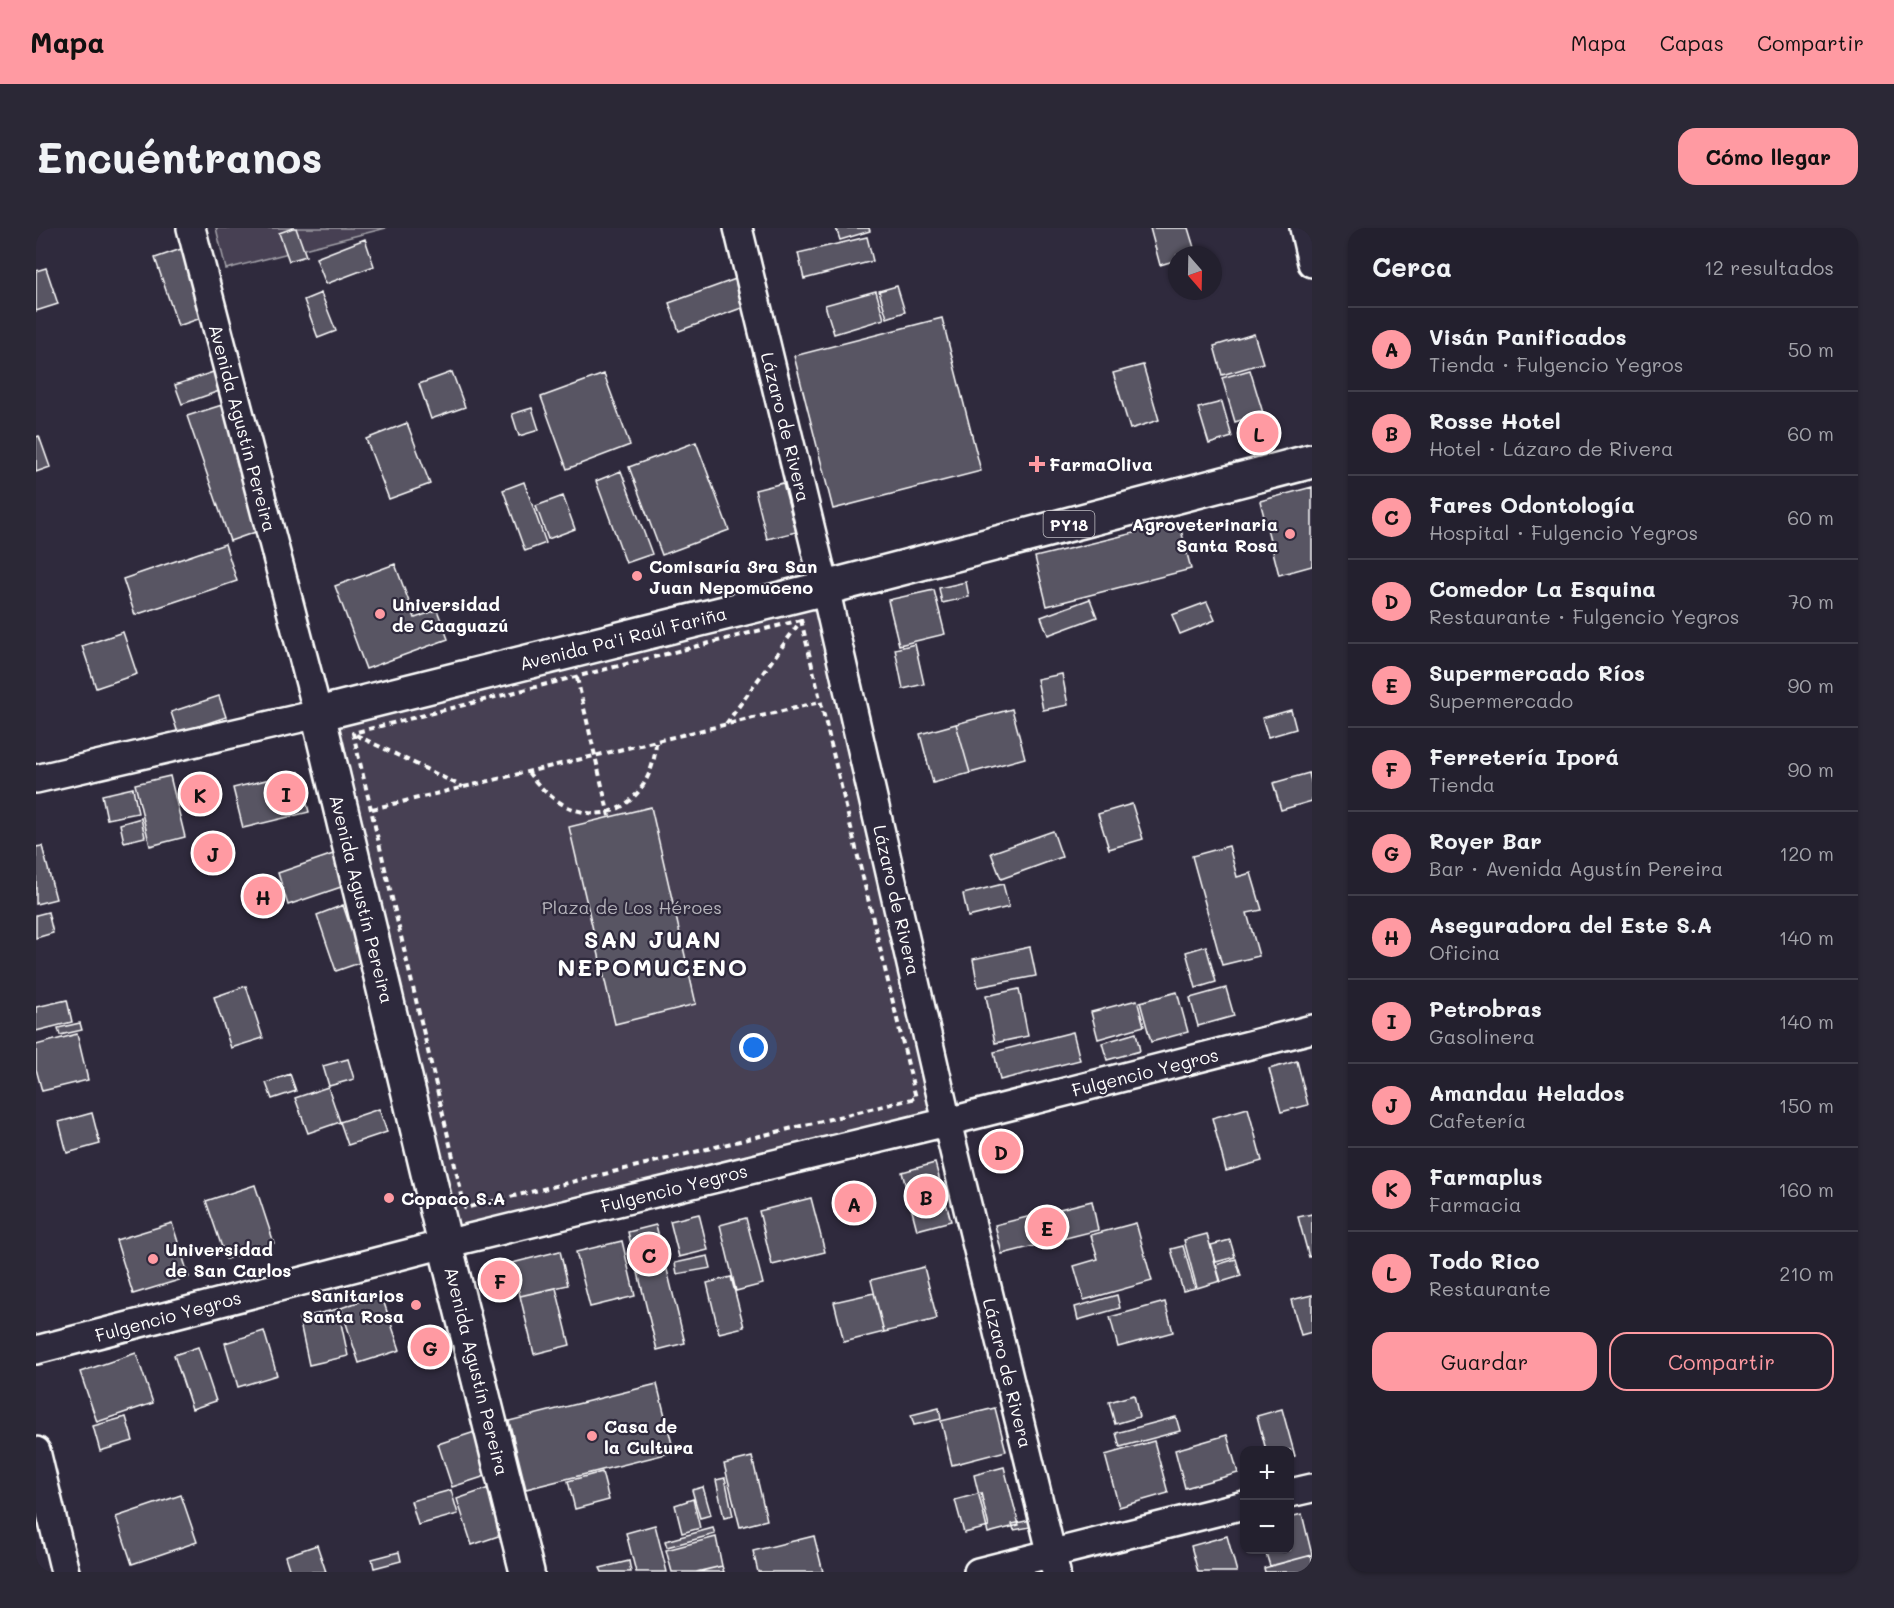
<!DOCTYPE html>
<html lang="es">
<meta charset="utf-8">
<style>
body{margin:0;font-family:Mali,sans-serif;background:#2b2836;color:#f1f3f6}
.controls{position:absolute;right:18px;bottom:18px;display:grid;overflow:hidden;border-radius:12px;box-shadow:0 2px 4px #0004}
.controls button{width:54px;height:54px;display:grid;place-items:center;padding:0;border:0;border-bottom:2px solid #403e4a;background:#23202e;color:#f1f3f6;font:30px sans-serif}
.compass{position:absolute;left:1132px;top:18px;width:54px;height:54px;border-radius:50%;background:#23202e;box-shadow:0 2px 4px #0004;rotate:160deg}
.you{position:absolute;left:718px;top:820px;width:21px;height:21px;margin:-15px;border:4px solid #fff;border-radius:50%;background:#1a73e8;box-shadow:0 0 0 9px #1a73e833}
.badge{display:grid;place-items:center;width:39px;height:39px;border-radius:50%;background:#ff9aa2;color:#111;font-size:20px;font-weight:700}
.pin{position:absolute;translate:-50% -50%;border:3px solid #fff;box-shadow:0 2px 6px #0006}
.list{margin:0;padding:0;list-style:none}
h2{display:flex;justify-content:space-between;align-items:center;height:78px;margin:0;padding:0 24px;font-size:26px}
h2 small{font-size:20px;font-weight:400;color:#a3a3aa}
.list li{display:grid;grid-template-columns:39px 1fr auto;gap:18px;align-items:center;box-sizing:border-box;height:84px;padding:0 24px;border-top:2px solid #403e4a}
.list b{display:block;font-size:22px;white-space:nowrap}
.list p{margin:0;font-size:20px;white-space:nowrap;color:#a3a3aa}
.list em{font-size:20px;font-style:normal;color:#a3a3aa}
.actions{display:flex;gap:12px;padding:18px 24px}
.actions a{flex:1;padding:14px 0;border:2px solid #ff9aa2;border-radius:18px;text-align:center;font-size:21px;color:#ff9aa2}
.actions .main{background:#ff9aa2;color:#111}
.map{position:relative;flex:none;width:1276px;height:1344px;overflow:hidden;border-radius:18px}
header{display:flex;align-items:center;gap:36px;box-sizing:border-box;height:84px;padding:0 30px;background:#ff9aa2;color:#111}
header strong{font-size:28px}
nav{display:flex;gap:33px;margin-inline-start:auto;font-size:21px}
.intro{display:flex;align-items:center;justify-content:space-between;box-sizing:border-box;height:144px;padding:0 36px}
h1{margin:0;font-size:42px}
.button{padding:15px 27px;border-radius:18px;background:#ff9aa2;color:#111;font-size:21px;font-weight:700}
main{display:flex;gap:36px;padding:0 36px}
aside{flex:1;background:#23202e;border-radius:18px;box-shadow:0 2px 4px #0004}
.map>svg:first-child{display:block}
.green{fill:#464152;stroke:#a2a0a8;stroke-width:1.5}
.building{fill:#595564;stroke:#fff;stroke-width:1.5}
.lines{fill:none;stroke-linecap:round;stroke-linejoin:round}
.minor-casing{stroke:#fff;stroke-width:32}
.trunk-casing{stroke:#fff;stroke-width:38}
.path{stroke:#fff;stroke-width:4;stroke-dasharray:6 4.5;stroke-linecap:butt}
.minor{stroke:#2f2a3d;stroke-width:27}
.trunk{stroke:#2f2a3d;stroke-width:33}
.poi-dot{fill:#ff9aa2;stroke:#2f2a3d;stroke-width:2}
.labels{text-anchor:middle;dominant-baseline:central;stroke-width:4.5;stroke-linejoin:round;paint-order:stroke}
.shield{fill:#2f2a3d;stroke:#c1bfc5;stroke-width:1.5}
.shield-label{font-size:16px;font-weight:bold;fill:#fff}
.street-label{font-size:18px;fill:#fff;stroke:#2f2a3d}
.poi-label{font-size:18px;font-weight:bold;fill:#fff;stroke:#2f2a3d;text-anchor:start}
.park-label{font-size:18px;fill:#b5b3ba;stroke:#2f2a3d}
.district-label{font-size:24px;font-weight:bold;letter-spacing:1.5px;fill:#fff;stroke:#2f2a3d}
</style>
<header>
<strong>Mapa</strong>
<nav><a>Mapa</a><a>Capas</a><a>Compartir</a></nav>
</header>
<div class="intro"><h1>Encuéntranos</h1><a class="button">Cómo llegar</a></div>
<main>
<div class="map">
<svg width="1276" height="1344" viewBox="0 0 1276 1344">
<rect width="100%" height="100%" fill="#2f2a3d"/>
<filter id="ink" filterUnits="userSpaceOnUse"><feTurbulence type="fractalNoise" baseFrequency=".0167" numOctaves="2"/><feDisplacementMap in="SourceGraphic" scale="12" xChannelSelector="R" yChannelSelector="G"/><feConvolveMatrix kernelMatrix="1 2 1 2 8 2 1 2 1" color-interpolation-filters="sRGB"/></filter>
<g filter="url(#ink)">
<!-- green -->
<path class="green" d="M180 0H350L190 41Z
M787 364 906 891 414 1011 287 491Z"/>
<!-- building -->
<path class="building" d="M257 0H260L270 28 253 33 243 5Z
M800 0H833L834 3 804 12Z
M1114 0H1152L1160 26 1141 27V32L1124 37Z
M831 9 837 33 768 51 762 25Z
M329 11 338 38 290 56 280 30Z
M151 19 174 87 142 98 119 30Z
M10 40 22 76 0 83V43Z
M708 48 719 75 643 103 633 75Z
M861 58 869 84 851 90 843 63Z
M840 63 848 91 798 106 789 77Z
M285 65 300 103 282 110 268 72Z
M906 90 945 243 797 281 758 128Z
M1218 106 1227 135 1186 147 1178 118Z
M1107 137 1123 192 1094 201 1077 145Z
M186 141 192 160 146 176 139 157Z
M1214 142 1227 185 1199 194 1186 150Z
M416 144 429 179 395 191 383 156Z
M568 146 594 217 531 241 505 169Z
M1186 174 1196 209 1173 216 1162 180Z
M186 177 228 301 194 313 151 188Z
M496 180 503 202 483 208 476 186Z
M371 195 394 256 353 271 330 211Z
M3 208 14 239 0 244V209Z
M660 214 693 302 626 327 593 239Z
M585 243 616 326 590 335 560 253Z
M488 254 510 315 489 323 467 262Z
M747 255 760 304 731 311 719 262Z
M1276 259V338L1243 347 1224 273Z
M527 268 539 301 512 311 500 278Z
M1143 294 1155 341 1011 378 999 329Z
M189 316 201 353 99 387 87 351Z
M359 336 379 390 401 382 412 411 330 441 299 358Z
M930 354 933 369 906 375 903 360Z
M898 362 909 406 863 417 852 372Z
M1054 371 1061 389 1012 407 1005 389Z
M1171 374 1179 392 1144 406 1136 387Z
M87 404 101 446 60 460 46 418Z
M879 416 888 456 867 461 859 421Z
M1026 446 1032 477 1007 482 1001 451Z
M183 468 190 489 142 505 135 484Z
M976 481 989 530 934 545 920 496Z
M1255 482 1260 501 1232 509 1226 490Z
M920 496 934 545 897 555 884 506Z
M263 544 273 584 207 600 197 560Z
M1273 545 1276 557V573L1245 582 1237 555Z
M134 548 149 609 114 618 99 556Z
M97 560 102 585 71 591 66 567Z
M1096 576 1107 611 1073 621 1062 586Z
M615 579 660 776 579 796 533 599Z
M105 590 109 609 88 614 84 596Z
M1017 603 1026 629 965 651 955 625Z
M6 618 20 671 0 676V619Z
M1193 618 1201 649 1215 645 1226 682 1211 685 1223 728 1186 737 1156 628Z
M300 625 311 657 252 677 242 645Z
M967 656 973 679 932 689 927 666Z
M307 677 326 734 300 743 281 687Z
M12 684 17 705 0 710V687Z
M1170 718 1180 754 1160 760 1150 724Z
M994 719 1000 748 942 759 937 731Z
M210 758 227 810 195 820 178 769Z
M1190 760 1198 788 1162 798 1154 770Z
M983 761 992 808 959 815 950 768Z
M1141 764 1152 804 1115 814 1104 774Z
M31 772 36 794 0 803V779Z
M1101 772 1108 798 1062 811 1055 784Z
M44 795 46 802 24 807 22 800Z
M1037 804 1044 832 964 852 958 824Z
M1100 805 1104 823 1071 832 1066 815Z
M41 806 52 852 6 863 0 841V817Z
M312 831 318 851 293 858 287 838Z
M1261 833 1272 877 1245 884 1233 841Z
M254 846 260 863 236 871 230 855Z
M292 859 304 894 272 905 259 870Z
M1212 880 1226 933 1190 943 1176 890Z
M343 881 351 904 312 917 304 894Z
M56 885 64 916 31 925 23 894Z
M899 935 915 993 881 1002 866 944Z
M219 957 238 1015 190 1031 170 973Z
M775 970 789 1024 736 1037 723 983Z
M1056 973 1062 1002 966 1026 959 997Z
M663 986 672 1022 643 1029 634 993Z
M1276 986V1028L1273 1029 1262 989Z
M710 990 727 1056 700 1063 684 997Z
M136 995 153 1049 97 1066 80 1012Z
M1100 995 1116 1053 1048 1072 1038 1038 1062 1031 1055 1007Z
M620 997 649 1115 621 1122 592 1004Z
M1171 1006 1184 1053 1161 1060 1148 1012Z
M1194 1012 1199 1029 1180 1034 1175 1017Z
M586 1013 599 1068 554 1079 540 1024Z
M1147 1018 1159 1060 1147 1063 1135 1021Z
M524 1023 532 1057 484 1068 476 1035Z
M672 1028 675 1040 641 1046 639 1035Z
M1200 1031 1205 1048 1185 1054 1180 1037Z
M888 1039 901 1091 848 1104 835 1052Z
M695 1049 708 1099 683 1105 671 1055Z
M520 1060 534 1117 498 1126 484 1068Z
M838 1065 848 1104 808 1114 798 1074Z
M345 1066 364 1122 323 1135 305 1080Z
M1081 1067 1084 1080 1042 1092 1039 1079Z
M1276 1067V1104L1265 1107 1255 1072Z
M1129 1074 1137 1104 1082 1119 1074 1089Z
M302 1081 312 1128 273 1137 263 1090Z
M228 1103 241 1147 202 1159 189 1115Z
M162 1119 180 1173 156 1181 138 1127Z
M100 1125 117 1175 61 1194 44 1144Z
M621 1156 638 1224 490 1261 473 1193Z
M1098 1167 1103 1189 1079 1196 1073 1174Z
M903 1180 905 1191 878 1197 875 1187Z
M959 1180 970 1223 916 1237 905 1193Z
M1246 1181 1259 1228 1254 1229V1222H1230L1221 1188Z
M90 1189 97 1213 64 1223 57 1198Z
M1140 1189 1144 1203 1084 1219 1080 1205Z
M448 1201 462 1244 416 1259 402 1216Z
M1191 1207 1202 1245 1149 1260 1139 1222Z
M1118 1213 1132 1265 1083 1279 1069 1227Z
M716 1229 731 1292 704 1299 688 1236Z
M968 1239 983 1297 952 1305 938 1247Z
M566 1244 573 1272 539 1281 532 1253Z
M689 1250 697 1288 688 1290 680 1252Z
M459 1258 474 1304 436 1317 421 1271Z
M667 1259 675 1287 664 1290 656 1262Z
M415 1262 422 1286 382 1297 375 1273Z
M945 1265 953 1299 928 1305 919 1272Z
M145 1267 161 1314 96 1336 80 1289Z
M657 1271 664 1300 646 1305 639 1277Z
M1266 1286 1276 1327 1234 1338 1229 1322H1254V1289Z
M999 1291 1000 1298 978 1302 976 1296Z
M619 1297 631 1344H600L590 1305Z
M677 1300 679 1306 631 1319 629 1313Z
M778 1308 787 1344H722L717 1323Z
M1191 1308 1201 1344H1162L1155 1318Z
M680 1309 686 1338 660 1344H636L630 1322Z
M281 1317 290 1344H254L249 1328Z
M363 1324 365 1333 338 1340 336 1331Z
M1276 1327V1344H1229L1228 1340Z
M593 1333 595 1344H566L564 1340Z
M686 1338 688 1344H661Z"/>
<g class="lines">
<!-- minor casing -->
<g class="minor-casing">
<path id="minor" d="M702 0 789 360 911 894 1020 1344
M1268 0 1276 35
M0 551 282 486 155 0
M0 1122 409 1016 911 894 1276 801
M0 1223 29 1344
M1254 1265 1276 1260
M942 1344 1208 1277"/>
</g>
<!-- trunk casing -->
<g class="trunk-casing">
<path id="trunk" d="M491 1344 409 1016 282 486 789 360 1276 233"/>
</g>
<!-- path -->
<path class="path" d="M765 392 880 870 429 980 317 505Z
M541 450 573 588
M690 496 761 398
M320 507 427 559
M492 544C506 563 524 579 547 584 591 594 619 552 620 514
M336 581 784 474"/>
<!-- minor -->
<use href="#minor" class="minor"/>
<!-- trunk -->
<use href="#trunk" class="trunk"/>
</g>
</g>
<!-- markers -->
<g class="poi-dot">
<path d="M998 227h6v6h6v6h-6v6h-6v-6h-6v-6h6z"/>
<circle cx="1254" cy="306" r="6"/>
<circle cx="601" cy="348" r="6"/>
<circle cx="344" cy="386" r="6"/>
<circle cx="353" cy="970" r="6"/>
<circle cx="117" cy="1031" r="6"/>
<circle cx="380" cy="1077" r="6"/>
<circle cx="556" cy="1208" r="6"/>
</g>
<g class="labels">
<!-- shield labels -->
<rect class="shield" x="1007.5" y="283" width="51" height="26" rx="4.5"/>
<g class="shield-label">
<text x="1033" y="296">PY18</text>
</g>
<!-- street labels -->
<g class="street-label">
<text transform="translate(750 199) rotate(76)">Lázaro de Rivera</text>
<text transform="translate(207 200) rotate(75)">Avenida Agustín Pereira</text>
<text transform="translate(587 410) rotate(-14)">Avenida Pa'i Raúl Fariña</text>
<text transform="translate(326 671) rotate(76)">Avenida Agustín Pereira</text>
<text transform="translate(861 672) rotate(77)">Lázaro de Rivera</text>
<text transform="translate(1109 844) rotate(-14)">Fulgencio Yegros</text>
<text transform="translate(638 960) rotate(-14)">Fulgencio Yegros</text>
<text transform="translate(132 1088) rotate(-15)">Fulgencio Yegros</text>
<text transform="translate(441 1143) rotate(76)">Avenida Agustín Pereira</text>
<text transform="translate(972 1145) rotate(76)">Lázaro de Rivera</text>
</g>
<!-- poi labels -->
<g class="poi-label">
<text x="1013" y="236">FarmaOliva</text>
<text x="1242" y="296" text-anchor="end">Agroveterinaria<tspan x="1242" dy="21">Santa Rosa</tspan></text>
<text x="613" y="338">Comisaría 3ra San<tspan x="613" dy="21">Juan Nepomuceno</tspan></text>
<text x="356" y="376">Universidad<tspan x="356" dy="21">de Caaguazú</tspan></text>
<text x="365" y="970">Copaco S.A</text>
<text x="129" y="1021">Universidad<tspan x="129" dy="21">de San Carlos</tspan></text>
<text x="368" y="1067" text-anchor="end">Sanitarios<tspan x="368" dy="21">Santa Rosa</tspan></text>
<text x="568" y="1198">Casa de<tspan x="568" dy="21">la Cultura</tspan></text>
</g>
<!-- park labels -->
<g class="park-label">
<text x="596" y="679">Plaza de Los Héroes</text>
</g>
<!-- district labels -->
<g class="district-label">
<text x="617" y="710">SAN JUAN<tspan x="617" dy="28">NEPOMUCENO</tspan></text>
</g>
</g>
</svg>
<div class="controls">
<button>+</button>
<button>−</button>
</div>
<svg class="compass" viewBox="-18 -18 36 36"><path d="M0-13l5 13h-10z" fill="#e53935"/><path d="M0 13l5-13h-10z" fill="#a3a3aa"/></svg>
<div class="you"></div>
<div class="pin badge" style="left:818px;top:975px">A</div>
<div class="pin badge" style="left:890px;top:968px">B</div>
<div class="pin badge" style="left:613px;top:1026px">C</div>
<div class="pin badge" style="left:965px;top:923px">D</div>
<div class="pin badge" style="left:1011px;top:999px">E</div>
<div class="pin badge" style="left:464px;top:1052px">F</div>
<div class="pin badge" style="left:394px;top:1119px">G</div>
<div class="pin badge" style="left:227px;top:668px">H</div>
<div class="pin badge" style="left:250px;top:565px">I</div>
<div class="pin badge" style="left:177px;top:625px">J</div>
<div class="pin badge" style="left:164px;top:566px">K</div>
<div class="pin badge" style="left:1223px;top:205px">L</div>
</div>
<aside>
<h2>Cerca<small>12 resultados</small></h2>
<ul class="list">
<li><span class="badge">A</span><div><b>Visán Panificados</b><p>Tienda · Fulgencio Yegros</p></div><em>50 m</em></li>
<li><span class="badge">B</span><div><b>Rosse Hotel</b><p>Hotel · Lázaro de Rivera</p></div><em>60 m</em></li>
<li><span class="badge">C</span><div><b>Fares Odontología</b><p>Hospital · Fulgencio Yegros</p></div><em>60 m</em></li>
<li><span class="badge">D</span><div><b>Comedor La Esquina</b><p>Restaurante · Fulgencio Yegros</p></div><em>70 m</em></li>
<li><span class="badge">E</span><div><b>Supermercado Ríos</b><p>Supermercado</p></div><em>90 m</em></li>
<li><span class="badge">F</span><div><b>Ferretería Iporá</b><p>Tienda</p></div><em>90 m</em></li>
<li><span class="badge">G</span><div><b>Royer Bar</b><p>Bar · Avenida Agustín Pereira</p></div><em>120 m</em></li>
<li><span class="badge">H</span><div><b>Aseguradora del Este S.A</b><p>Oficina</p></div><em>140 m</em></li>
<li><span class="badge">I</span><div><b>Petrobras</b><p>Gasolinera</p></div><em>140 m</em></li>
<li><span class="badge">J</span><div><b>Amandau Helados</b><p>Cafetería</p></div><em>150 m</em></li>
<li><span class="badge">K</span><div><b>Farmaplus</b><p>Farmacia</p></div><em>160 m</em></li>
<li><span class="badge">L</span><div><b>Todo Rico</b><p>Restaurante</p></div><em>210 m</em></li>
</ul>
<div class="actions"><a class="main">Guardar</a><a>Compartir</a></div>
</aside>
</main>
